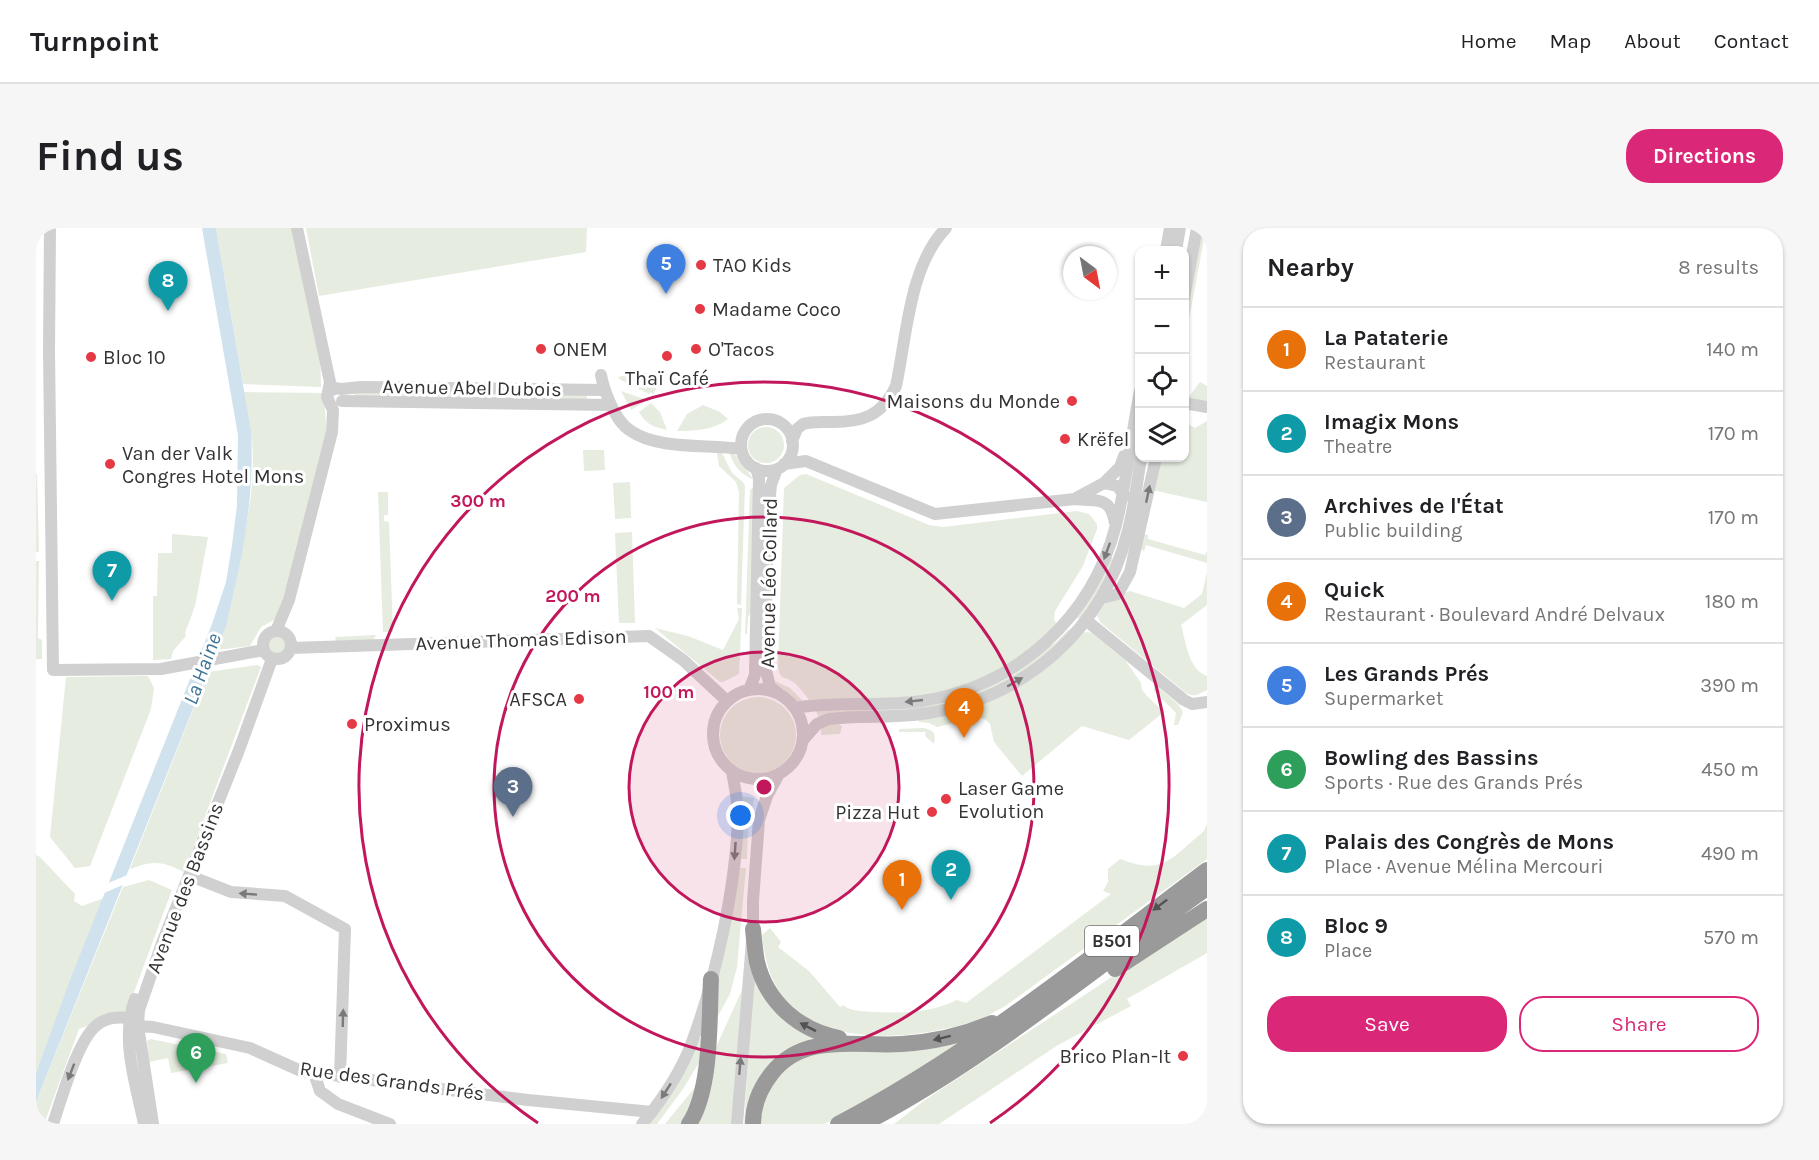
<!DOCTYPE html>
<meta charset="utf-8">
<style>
body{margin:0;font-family:Karla,sans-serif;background:#f6f6f6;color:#202124}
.controls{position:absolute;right:18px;top:18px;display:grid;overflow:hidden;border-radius:12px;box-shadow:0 2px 4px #0004}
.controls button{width:54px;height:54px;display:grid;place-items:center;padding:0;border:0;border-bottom:2px solid #e0e0e0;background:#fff;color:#202124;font:30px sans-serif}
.compass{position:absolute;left:1027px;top:18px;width:54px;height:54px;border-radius:50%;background:#fff;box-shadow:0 2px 4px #0004;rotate:148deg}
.you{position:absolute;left:705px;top:588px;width:21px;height:21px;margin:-15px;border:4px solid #fff;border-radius:50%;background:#1a73e8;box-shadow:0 0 0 9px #1a73e833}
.badge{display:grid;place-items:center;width:39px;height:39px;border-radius:50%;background:#db2777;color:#fff;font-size:20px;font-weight:700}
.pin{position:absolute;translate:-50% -50px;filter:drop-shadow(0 2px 3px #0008)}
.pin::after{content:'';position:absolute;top:32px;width:21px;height:18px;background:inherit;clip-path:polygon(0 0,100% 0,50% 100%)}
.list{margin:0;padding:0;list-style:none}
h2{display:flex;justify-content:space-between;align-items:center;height:78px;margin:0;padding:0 24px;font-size:26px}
h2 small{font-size:20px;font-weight:400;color:#757577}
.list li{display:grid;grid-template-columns:39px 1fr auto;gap:18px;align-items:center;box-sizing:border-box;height:84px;padding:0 24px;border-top:2px solid #e0e0e0}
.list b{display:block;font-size:22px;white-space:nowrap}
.list p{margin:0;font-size:20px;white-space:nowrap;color:#757577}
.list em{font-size:20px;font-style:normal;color:#757577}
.actions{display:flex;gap:12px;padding:18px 24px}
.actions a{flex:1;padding:14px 0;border:2px solid #db2777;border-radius:24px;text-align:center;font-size:21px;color:#db2777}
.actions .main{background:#db2777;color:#fff}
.icon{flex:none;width:33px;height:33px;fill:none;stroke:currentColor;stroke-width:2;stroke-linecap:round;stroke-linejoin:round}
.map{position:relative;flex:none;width:1171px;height:896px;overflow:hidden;border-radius:24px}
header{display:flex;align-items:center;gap:36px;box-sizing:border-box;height:84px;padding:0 30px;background:#fff;border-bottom:2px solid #e0e0e0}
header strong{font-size:28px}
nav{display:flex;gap:33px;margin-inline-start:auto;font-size:21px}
.intro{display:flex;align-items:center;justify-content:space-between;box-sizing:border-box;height:144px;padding:0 36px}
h1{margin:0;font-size:42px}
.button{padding:15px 27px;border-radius:24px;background:#db2777;color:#fff;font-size:21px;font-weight:700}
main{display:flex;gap:36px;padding:0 36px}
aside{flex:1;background:#fff;border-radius:24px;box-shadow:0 2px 4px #0004}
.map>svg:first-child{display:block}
.green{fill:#e6ecdf}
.water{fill:#cfe2ee}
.pier{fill:#fff}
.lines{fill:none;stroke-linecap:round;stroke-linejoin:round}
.minor{stroke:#d0d0d0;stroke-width:12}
.highway{stroke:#9a9a9a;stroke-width:16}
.oneway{fill:#7a7a7a}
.oneway2{fill:#525252}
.ring{fill:none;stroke:#c2185b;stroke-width:3}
.poi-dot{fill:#e63946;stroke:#fff;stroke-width:2}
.labels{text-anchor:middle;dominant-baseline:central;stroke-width:6;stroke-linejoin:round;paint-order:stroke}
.shield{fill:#fff;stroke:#707070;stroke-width:1.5}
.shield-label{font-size:18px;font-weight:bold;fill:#333}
.poi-label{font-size:20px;fill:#333;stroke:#fff;text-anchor:start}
.street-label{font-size:20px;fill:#333;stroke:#fff}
.water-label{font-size:21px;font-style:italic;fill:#3f7597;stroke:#fff}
.centre{fill:#c2185b;stroke:#fff;stroke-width:3}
.ring-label{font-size:18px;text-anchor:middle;font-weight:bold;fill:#c2185b;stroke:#fff;stroke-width:6;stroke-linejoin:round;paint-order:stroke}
</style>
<header>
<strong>Turnpoint</strong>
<nav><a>Home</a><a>Map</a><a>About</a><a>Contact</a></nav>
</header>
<div class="intro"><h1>Find us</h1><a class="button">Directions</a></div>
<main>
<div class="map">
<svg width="1171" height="896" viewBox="0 0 1171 896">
<rect width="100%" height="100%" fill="#fff"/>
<!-- green -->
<path class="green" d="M180 0H259L284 126 285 159 207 156Z
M270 0H551L550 24 283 68Z
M1164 0H1170L1152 97 1149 96V77Z
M603 144 626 149 617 167 615 164 613 166 585 152 582 149Z
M1164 154 1171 158V174L1152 170Z
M319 162 431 164V169L319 168Z
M585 163 611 172 595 182Z
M207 164 288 165 291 214 244 386 238 392 225 399 214 418 181 422C195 386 202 349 208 310 213 284 217 259 217 233 217 209 212 187 207 164Z
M498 164 551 165V171L498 170Z
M615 175 624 184 631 202C617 199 610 196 603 184Z
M667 177 684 184 692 191C678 202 658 203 641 203L651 186Z
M1171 193V274L1116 262 1122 230H1148L1149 194 1159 200Z
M712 217a18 18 0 1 1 36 0a18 18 0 1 1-36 0Z
M547 222H568L569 242 548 243Z
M693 223 700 228 718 252C704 246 697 237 693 223Z
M681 225H686L696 245 707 254 709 258 705 377 701 376 703 264 700 254 683 238Z
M0 246H1L3 324H0Z
M770 246 893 297 907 299 1040 283 1053 286 1061 296V301L1047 338 1019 383 1018 391 1022 399 962 444 901 467 775 475C767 464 761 453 746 449L743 445 742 437 748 260 764 247Z
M594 254 595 290 579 291 577 255Z
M719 258 717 379 712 390 711 406H709L714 262Z
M342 264H352V287H348V293L353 294 357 404H347Z
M596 304 599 395H583L579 305Z
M136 306 172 309 159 378 149 405 150 408 137 423 135 431 117 432V368H121L122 325H136Z
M1082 306 1076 328 1078 338 1050 389 1038 391Z
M1107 306 1112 307V311L1169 327 1171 323V335L1110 317 1108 323 1104 321Z
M0 333H3L2 410 6 412V431H0Z
M1171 344V377L1145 397C1150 414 1152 441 1171 448V462C1162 466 1160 470 1150 465L1065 395 1061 388 1068 373 1094 363 1148 380 1166 366Z
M701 380H706L703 446 687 454H684L619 400 652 408 687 422 703 391Z
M1042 399 979 452 916 478 783 491 779 480 906 471 1019 415 1032 402Z
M1051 404 1056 405 1089 432 1105 455 1106 462 1112 469 1128 484 1093 512 1046 498 986 548 958 514 954 496 950 492 943 489 901 499 893 495 883 494V492L941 475 1045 405Z
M230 418a12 12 0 1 1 24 0a12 12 0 1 1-24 0Z
M340 407 337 412 300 413 299 409Z
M221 437 225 439 148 644C126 633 118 632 94 641L172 444Z
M112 448 118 460 115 481 54 638 39 640 14 609 30 449Z
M735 451 754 460 769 475C756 474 744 460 735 451Z
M1118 456 1142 476 1147 484 1142 497H1138L1140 485 1118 463Z
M684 507a38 38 0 1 1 76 0a38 38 0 1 1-76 0Z
M799 494 806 498 804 506 785 507V498Z
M887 500C898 502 900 505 898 516L889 508 890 504H863V501Z
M706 568 718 570 712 601 711 631H705L708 580Z
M1171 596V631L968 779C959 783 949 790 939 793 890 808 825 817 777 793 772 791 765 789 761 785 738 764 729 737 726 707L734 700 745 714 742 719 773 743 804 779 807 777C816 784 827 783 838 784 868 785 894 785 921 772L930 775 1075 666 1067 663 1072 654V641L1084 631C1128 648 1135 630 1168 603Z
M0 627 4 629 39 666 38 673 46 678 68 670 0 845Z
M704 640H710L701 739 694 766 677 797 678 771Z
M113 652 136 662 91 783 43 801 8 896H0V874L87 659Z
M1171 689V725L1091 771 1095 778 1022 817 903 896H858L889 872 1094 737Z
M718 745 780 807 779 812 758 820 712 896H708Z
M706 762 697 896H658L676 828Z
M114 811 190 826 192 835 135 845 132 830 113 834 111 813Z
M662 811H665L664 833 647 861 621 896H610Z
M929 814 821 880 788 896H722L729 864 755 834 790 822Z
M660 858 656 876 645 896H629Z"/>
<!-- water -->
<path class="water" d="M166 0H180L215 203C219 269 206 334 190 398L0 874V845L36 747 176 396 190 354 196 317 201 278 202 207Z"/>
<!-- pier -->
<path class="pier" d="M96 645 91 655 66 666 70 656Z"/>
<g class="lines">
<!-- minor -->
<path class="minor" d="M14 0 13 123 17 442 125 441 228 422
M1130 22 1134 0
M1140 22 1144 0
M1148 70 1161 0
M565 147C567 159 570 166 575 177 580 187 585 197 595 203 622 222 673 216 705 221
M293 164 299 160 305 161 325 159 567 162
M306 173 575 177
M1148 175 1171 179
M705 217a26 26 0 1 1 52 0a26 26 0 1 1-52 0Z
M756 213 761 201 767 196C777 193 786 194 796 194 827 194 846 188 860 158 871 107 873 38 910 0
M748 236 770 233 899 286 1039 271C1061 274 1074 267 1079 295
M741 241 735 257 732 289 729 438 734 459 743 466
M1068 255 1084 239 1088 228
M1040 270 1068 255 1081 258 1089 268
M1066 370 1082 366 1094 344 1120 230
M1051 393 1148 472 1156 476 1171 474
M227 417a14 14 0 1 1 28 0a14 14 0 1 1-28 0Z
M240 403 253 372 296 204 297 182 291 169 294 154 261 0
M255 420 613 408 647 432 691 473
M677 506a45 45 0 1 1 90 0a45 45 0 1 1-90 0Z
M713 462 719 447 723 250 720 240
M759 480C800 473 844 479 886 473 981 458 1056 390 1080 297 1091 253 1095 207 1104 163
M767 512 781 496 793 491C828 487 863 491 898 484 993 466 1067 400 1091 306 1098 281 1101 255 1105 230
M162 651 195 664 249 668 309 701 304 849
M99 771C84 811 100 856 108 896
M102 798 117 799 214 820 265 843 492 872 616 884
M278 845 284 863 302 876 354 896
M17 896C25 872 42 811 61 797 71 789 82 789 93 790
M117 896 102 798 103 782 126 715 203 522 236 431
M606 896C626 872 645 844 656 814 680 749 700 659 702 589 702 574 699 559 696 544
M701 896 717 701V673L723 592 731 568 743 546"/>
<!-- highway -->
<path class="highway" d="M717 701C718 712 719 723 721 734 731 775 763 802 803 810
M1079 741 1171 681
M653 896C676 861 673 792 675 751
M717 896C717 877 724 860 736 845 768 804 821 819 866 816 897 814 927 807 956 795
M802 896C935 826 1051 732 1171 642
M827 896C950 832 1058 740 1171 660"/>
</g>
<!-- one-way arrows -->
<defs><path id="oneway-solid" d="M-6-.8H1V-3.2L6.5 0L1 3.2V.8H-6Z" transform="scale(1.5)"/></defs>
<g class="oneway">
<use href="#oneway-solid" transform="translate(1112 266) rotate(-78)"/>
<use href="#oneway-solid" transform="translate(1071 323) rotate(110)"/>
<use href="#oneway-solid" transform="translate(979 454) rotate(-30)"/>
<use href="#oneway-solid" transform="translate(878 473) rotate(174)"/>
<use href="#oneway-solid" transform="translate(699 623) rotate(94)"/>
<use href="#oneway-solid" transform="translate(212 666) rotate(-176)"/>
<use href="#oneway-solid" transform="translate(307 790) rotate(-88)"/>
<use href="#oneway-solid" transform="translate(704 838) rotate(-85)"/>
<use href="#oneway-solid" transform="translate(35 844) rotate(111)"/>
<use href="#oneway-solid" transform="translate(630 863) rotate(123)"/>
</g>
<g class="oneway2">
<use href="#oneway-solid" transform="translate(1124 677) rotate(143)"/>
<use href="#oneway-solid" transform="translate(772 799) rotate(-153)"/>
<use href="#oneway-solid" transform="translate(906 810) rotate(166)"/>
</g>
<!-- distance rings -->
<circle cx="728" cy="559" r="135" fill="#c2185b" fill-opacity=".12"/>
<g class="ring">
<circle cx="728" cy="559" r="135"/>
<circle cx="728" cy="559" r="270"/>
<path d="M502 895A405 405 0 1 1 954 895"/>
</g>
<!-- markers -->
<g class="poi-dot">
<circle cx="665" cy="37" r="6"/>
<circle cx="664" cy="81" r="6"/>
<circle cx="505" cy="121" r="6"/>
<circle cx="660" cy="121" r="6"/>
<circle cx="631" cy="128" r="6"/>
<circle cx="55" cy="129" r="6"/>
<circle cx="1036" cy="173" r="6"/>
<circle cx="1029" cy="211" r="6"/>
<circle cx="74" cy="236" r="6"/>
<circle cx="543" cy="471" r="6"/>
<circle cx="316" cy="496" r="6"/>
<circle cx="910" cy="571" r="6"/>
<circle cx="896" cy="584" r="6"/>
<circle cx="1147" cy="828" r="6"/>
</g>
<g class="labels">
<!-- shield labels -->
<rect class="shield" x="1049" y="698" width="54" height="30" rx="4.5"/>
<g class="shield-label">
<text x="1076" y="713">B501</text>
</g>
<!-- poi labels -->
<g class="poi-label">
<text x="677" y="37">TAO Kids</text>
<text x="676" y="81">Madame Coco</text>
<text x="517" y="121">ONEM</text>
<text x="672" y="121">O'Tacos</text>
<text x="67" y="129">Bloc 10</text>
<text x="631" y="150" text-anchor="middle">Thaï Café</text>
<text x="1024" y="173" text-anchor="end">Maisons du Monde</text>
<text x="1041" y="211">Krëfel</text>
<text x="86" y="225">Van der Valk<tspan x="86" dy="23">Congres Hotel Mons</tspan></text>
<text x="531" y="471" text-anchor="end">AFSCA</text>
<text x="328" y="496">Proximus</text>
<text x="922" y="560">Laser Game<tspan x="922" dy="23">Evolution</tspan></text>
<text x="884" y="584" text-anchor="end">Pizza Hut</text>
<text x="1135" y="828" text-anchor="end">Brico Plan-It</text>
</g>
<!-- street labels -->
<g class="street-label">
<text transform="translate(436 160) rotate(1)">Avenue Abel Dubois</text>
<text transform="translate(733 355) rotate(-89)">Avenue Léo Collard</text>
<text transform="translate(485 412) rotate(-2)">Avenue Thomas Edison</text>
<text transform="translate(149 660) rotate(-69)">Avenue des Bassins</text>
<text transform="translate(356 853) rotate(8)">Rue des Grands Prés</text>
</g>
<!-- water labels -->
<g class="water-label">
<text transform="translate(166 441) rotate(-70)">La Haine</text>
</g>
</g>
<circle cx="728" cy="559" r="9" class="centre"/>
<g class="ring-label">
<text x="442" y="279">300 m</text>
<text x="537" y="374">200 m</text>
<text x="633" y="470">100 m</text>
</g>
</svg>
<div class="controls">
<button>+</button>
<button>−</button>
<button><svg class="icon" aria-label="locate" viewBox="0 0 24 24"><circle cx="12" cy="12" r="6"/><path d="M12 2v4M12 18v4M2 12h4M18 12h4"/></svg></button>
<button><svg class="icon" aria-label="layers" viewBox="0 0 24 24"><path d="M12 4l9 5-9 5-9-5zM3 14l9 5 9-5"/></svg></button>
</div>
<svg class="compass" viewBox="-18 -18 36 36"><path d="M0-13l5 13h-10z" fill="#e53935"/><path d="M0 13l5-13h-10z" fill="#757577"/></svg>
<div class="you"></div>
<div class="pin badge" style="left:866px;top:682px;background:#e8710a">1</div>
<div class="pin badge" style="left:915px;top:672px;background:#0f9aa8">2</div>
<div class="pin badge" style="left:477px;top:589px;background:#5c6f8a">3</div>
<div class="pin badge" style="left:928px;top:510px;background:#e8710a">4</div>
<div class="pin badge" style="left:630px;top:66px;background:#3f7fe0">5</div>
<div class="pin badge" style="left:160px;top:855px;background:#2e9e5b">6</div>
<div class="pin badge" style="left:76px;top:373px;background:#0f9aa8">7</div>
<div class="pin badge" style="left:132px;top:83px;background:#0f9aa8">8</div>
</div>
<aside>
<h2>Nearby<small>8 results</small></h2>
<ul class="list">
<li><span class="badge" style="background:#e8710a">1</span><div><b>La Pataterie</b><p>Restaurant</p></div><em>140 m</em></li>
<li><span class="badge" style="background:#0f9aa8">2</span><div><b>Imagix Mons</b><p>Theatre</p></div><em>170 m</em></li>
<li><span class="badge" style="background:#5c6f8a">3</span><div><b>Archives de l'État</b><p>Public building</p></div><em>170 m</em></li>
<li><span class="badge" style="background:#e8710a">4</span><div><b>Quick</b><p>Restaurant · Boulevard André Delvaux</p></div><em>180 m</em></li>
<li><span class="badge" style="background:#3f7fe0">5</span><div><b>Les Grands Prés</b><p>Supermarket</p></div><em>390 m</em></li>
<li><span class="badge" style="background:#2e9e5b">6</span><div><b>Bowling des Bassins</b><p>Sports · Rue des Grands Prés</p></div><em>450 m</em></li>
<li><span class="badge" style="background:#0f9aa8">7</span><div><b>Palais des Congrès de Mons</b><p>Place · Avenue Mélina Mercouri</p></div><em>490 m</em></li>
<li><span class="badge" style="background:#0f9aa8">8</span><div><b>Bloc 9</b><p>Place</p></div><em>570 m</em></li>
</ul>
<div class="actions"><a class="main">Save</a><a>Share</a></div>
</aside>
</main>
